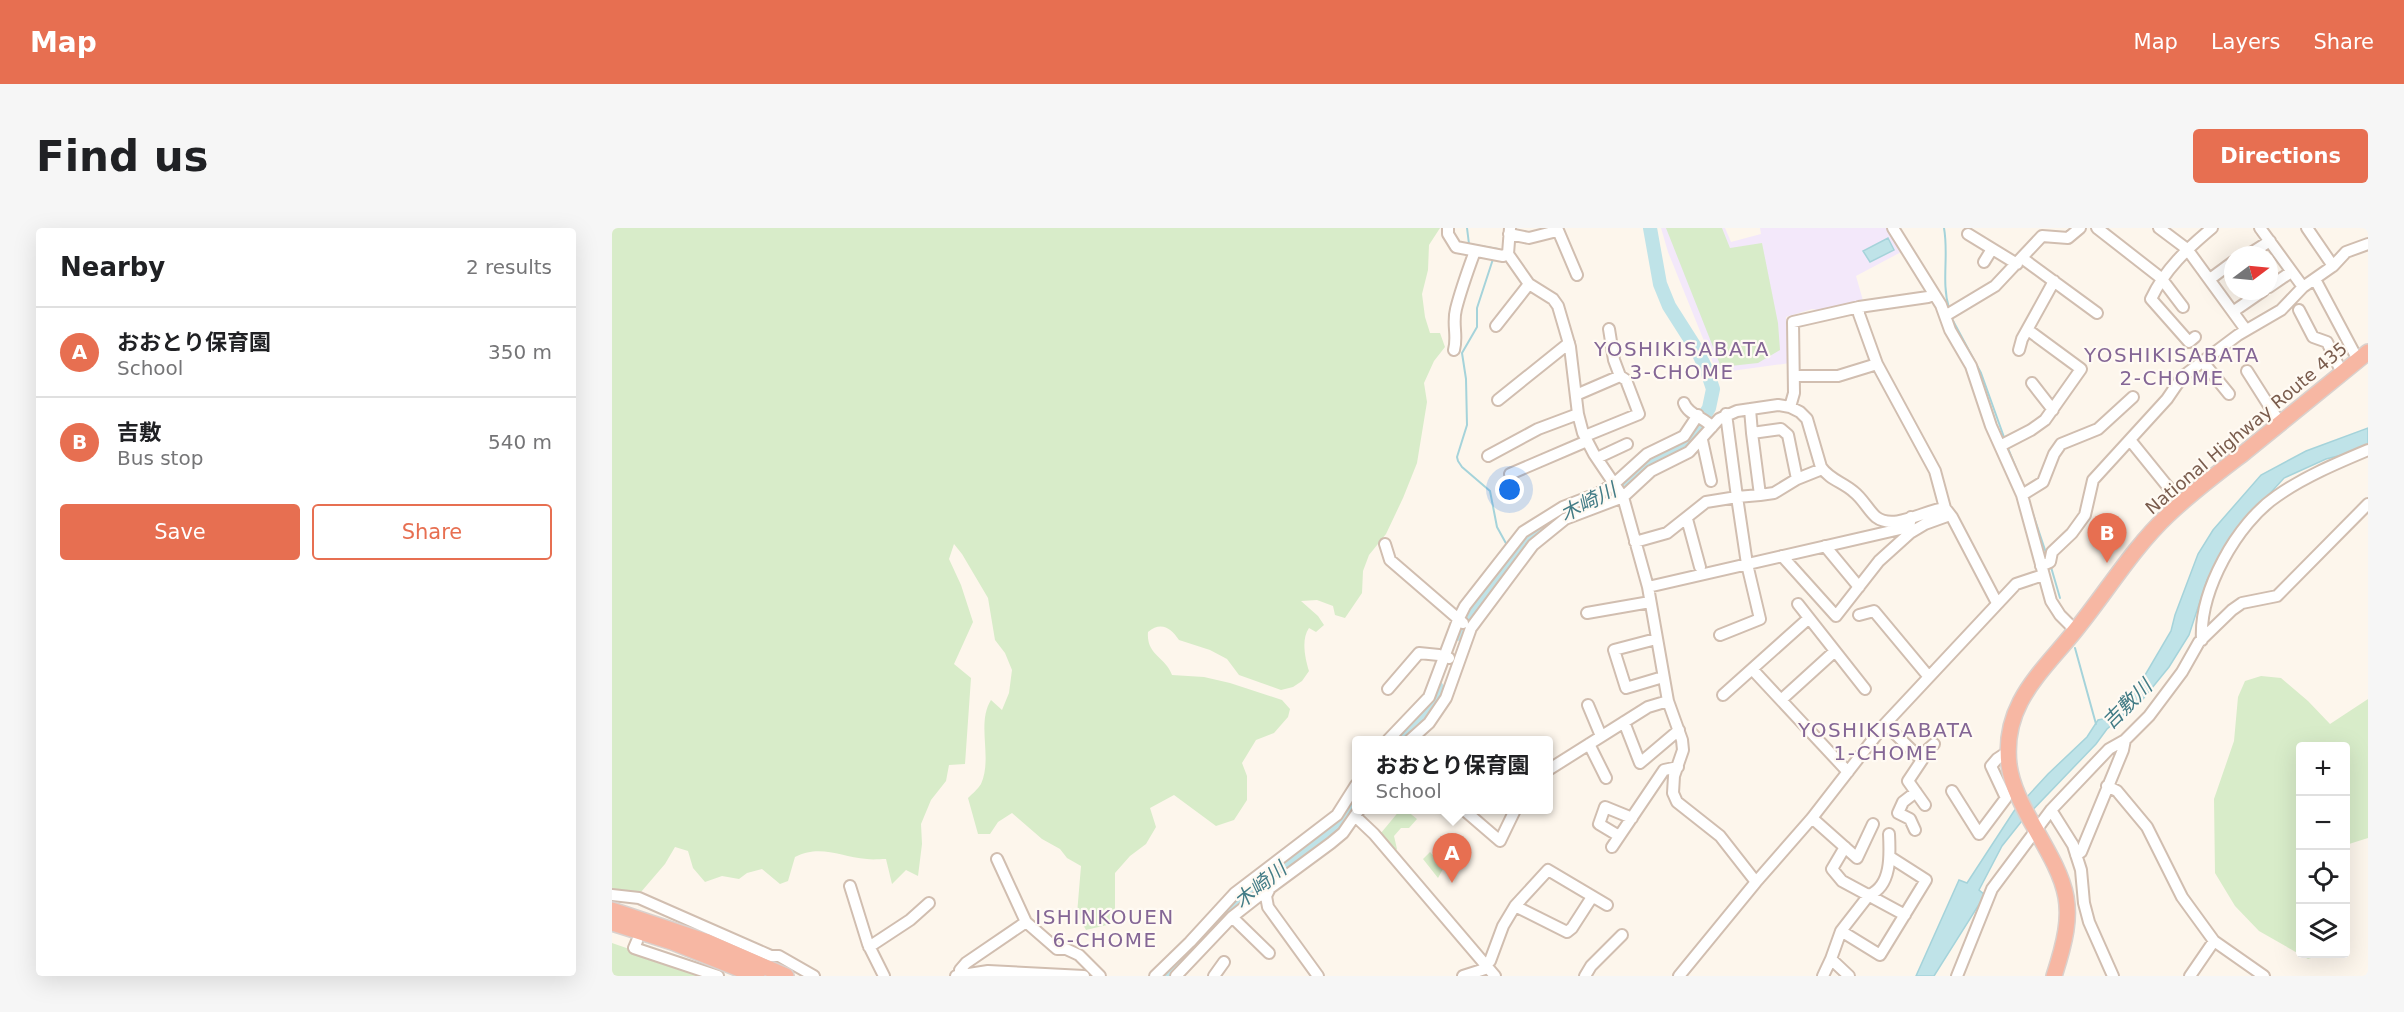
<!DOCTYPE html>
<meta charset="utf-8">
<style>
body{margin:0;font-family:"DejaVu Sans","Noto Sans JP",sans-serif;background:#f6f6f6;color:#202124}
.controls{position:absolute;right:18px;bottom:18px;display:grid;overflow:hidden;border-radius:6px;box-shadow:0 6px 24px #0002}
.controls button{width:54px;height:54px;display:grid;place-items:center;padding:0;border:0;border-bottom:2px solid #e0e0e0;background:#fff;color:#202124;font:30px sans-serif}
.compass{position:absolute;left:1612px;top:18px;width:54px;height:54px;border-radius:50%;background:#fff;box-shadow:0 6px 24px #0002;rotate:74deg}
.you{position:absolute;left:898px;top:262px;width:21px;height:21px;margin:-15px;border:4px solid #fff;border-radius:50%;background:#1a73e8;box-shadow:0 0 0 9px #1a73e833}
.badge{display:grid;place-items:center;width:39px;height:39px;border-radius:50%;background:#e76f51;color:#fff;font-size:20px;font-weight:700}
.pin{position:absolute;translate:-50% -50px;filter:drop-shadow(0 2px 3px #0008)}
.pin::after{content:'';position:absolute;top:32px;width:21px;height:18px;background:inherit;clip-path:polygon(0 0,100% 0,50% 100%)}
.popup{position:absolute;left:740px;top:508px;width:201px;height:78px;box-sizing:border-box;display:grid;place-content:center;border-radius:6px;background:#fff;filter:drop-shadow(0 2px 4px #0005);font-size:20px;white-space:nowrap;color:#757577}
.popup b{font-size:22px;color:#202124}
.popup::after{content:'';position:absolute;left:50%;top:100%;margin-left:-12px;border:12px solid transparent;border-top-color:#fff}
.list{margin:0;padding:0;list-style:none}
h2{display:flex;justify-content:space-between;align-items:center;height:78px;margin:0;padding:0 24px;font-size:26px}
h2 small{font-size:20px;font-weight:400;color:#757577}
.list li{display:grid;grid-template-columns:39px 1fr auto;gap:18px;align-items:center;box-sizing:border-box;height:90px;padding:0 24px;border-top:2px solid #e0e0e0}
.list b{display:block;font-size:22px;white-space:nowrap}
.list p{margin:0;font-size:20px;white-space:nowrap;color:#757577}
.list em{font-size:20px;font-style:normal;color:#757577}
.actions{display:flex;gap:12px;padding:18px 24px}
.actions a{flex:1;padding:14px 0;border:2px solid #e76f51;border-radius:6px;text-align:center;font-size:21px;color:#e76f51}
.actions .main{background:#e76f51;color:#fff}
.icon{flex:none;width:33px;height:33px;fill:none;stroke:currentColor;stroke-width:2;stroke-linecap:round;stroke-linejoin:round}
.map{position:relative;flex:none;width:1756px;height:748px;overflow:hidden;border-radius:6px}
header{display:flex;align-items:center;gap:36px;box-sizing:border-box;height:84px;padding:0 30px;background:#e76f51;color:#fff}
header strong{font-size:28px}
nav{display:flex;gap:33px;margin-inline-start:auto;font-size:21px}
.intro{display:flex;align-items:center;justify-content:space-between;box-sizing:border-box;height:144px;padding:0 36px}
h1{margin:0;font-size:42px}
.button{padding:15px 27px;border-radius:6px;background:#e76f51;color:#fff;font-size:21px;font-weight:700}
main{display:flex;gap:36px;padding:0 36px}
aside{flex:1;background:#fff;border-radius:6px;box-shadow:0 6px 24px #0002}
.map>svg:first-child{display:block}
.education{fill:#f3e8fa}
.green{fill:#d8ecc9}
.water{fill:#bfe3e8;stroke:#a5d3da;stroke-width:1.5}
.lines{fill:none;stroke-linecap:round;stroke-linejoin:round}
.stream{stroke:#a5d3da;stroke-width:2}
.river{stroke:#bfe3e8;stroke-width:14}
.minor-casing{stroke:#d1beb0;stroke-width:14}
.highway-casing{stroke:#dad1cd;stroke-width:18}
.minor{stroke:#fff;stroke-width:10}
.highway{stroke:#f7b7a3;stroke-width:15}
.labels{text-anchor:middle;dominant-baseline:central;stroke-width:4.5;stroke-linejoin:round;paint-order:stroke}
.street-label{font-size:18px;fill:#7a5c4d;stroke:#fffaf3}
.neighbourhood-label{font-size:20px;letter-spacing:1.5px;fill:#846695;stroke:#fffaf3}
.water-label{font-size:20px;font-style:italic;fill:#437c86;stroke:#fffaf3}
</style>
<header>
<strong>Map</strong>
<nav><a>Map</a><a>Layers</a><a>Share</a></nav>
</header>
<div class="intro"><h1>Find us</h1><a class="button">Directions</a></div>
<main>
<aside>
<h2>Nearby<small>2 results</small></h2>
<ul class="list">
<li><span class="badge">A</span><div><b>おおとり保育園</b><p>School</p></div><em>350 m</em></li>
<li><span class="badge">B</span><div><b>吉敷</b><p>Bus stop</p></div><em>540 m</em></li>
</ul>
<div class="actions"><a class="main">Save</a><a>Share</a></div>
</aside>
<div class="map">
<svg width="1756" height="748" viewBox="0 0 1756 748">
<rect width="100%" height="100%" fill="#fdf6ec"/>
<!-- education -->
<path class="education" d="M1049 0H1113L1119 14 1149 6 1148 0H1277L1291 23 1244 48 1252 76 1210 83 1200 81 1174 89 1178 135 1105 145 1056 24Z"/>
<!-- green -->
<path class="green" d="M0 0H828L817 17 816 42 810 66 813 89 818 105H828L833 119 822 133 812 155 815 174 805 235 791 270 774 306 757 327 751 343 750 365 733 390 723 387 721 378 705 372 689 373 706 388 712 397 704 404 697 400C689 411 693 430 697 443L690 453 681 459 669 462 627 447 615 431 598 422 567 412C559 400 549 393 536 404 534 427 554 429 560 447L592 449 618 455 670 472 678 481 676 489 662 505 644 512 630 535 635 548V572L622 592 604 598 562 567 538 580 544 599 534 616 518 628 503 645V681L495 697 474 702 465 686 469 638 455 630 448 621 430 611 400 585 386 594 378 606H366L356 570C360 566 366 561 369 556 381 529 364 496 379 472L390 482 397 465 400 442 393 425 383 412 376 370 350 326 342 316 337 331 349 357 361 394 342 436 359 450 353 536 337 537 334 553 319 572 309 596 310 616 306 648 294 642 280 656 274 631C268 631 261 632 255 631 228 629 209 616 183 629L176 653 168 656 150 641 135 645 127 651 110 648 93 654 81 640 76 623 63 619 53 636 29 664 0 662Z
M1054 0H1110L1118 20 1150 15 1166 95 1168 122 1146 135 1109 139Z
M1649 448 1669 450 1696 473 1718 496 1756 471V610L1737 616 1734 619V518H1688V726H1711L1696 731 1647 703 1623 678 1603 645 1602 571 1622 513 1626 469 1633 453Z
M788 582H794L805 591 797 600H789L782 608 785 621 783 623 769 605Z
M818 624 832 639 826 650 811 631Z
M0 715 95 748H0Z"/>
<!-- water -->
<path class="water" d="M1276 10 1282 22 1258 34 1251 23Z
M1756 200V217L1734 226 1714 231 1672 250 1622 305 1595 352 1577 407 1557 439 1531 471 1495 501 1484 516 1409 594 1390 618 1367 662 1373 667 1322 748H1304L1347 652 1355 655 1402 583 1436 546 1475 509 1486 492 1496 490 1515 475 1529 454 1559 403 1563 387 1586 326 1601 302 1649 247 1694 223Z"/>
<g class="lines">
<!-- stream -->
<path class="stream" d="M855 0 857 16 886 21 885 23
M1332 0C1337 27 1329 54 1337 80
M881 31 865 80V99L850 125 854 151 855 197 845 229 846 233 850 239 878 263 885 299 896 319
M1339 89 1369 145 1393 212
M1395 218 1413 262
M1415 268 1435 328
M1439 339 1448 370
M1463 420 1484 496"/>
<!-- river -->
<path class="river" d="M845 406 856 386 912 312 952 284 1001 265 1036 234 1071 214 1087 197 1097 180 1101 161 1095 143 1085 122 1057 78 1048 56 1038 0
M784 512 808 489 825 460
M554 748 612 686 728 592 744 569"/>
<!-- minor casing -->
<g class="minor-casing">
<path id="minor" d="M836 0V6L844 19 891 28 896 26
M898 0 896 26 917 56 941 71 946 78 958 119 966 186 971 205 982 226 1011 269 1036 359 1056 473 1070 512 1071 522 1062 548 1061 565 1065 574 1108 608 1144 654
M945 0 965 47
M1281 0 1329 77 1338 102 1359 138 1379 198 1410 267 1439 373 1448 387 1463 402
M1485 0 1549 50 1571 79
M1547 0 1575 21 1634 102
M1648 0 1691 59
M1695 0 1721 38
M897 6 917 10 945 3
M1356 6 1405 36
M1636 27 1658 13
M1410 30 1485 85
M1372 34 1380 21
M1598 51 1621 34
M1705 55 1746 132
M1657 59 1679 44
M1247 79V86L1265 136 1323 243 1333 280 1340 289 1385 375
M1687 82 1701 109 1715 114 1730 145
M1622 83 1651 63
M1333 88 1383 58 1430 8 1456 10 1468 0
M884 98 917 56
M1583 109 1577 114 1539 71C1553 41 1575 21 1600 0
M842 122C846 108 840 96 844 81 849 61 856 42 863 23
M1407 122 1410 111 1442 53
M1591 134 1617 166
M1635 143 1668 195
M1182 148H1226L1265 136
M1420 155 1441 182
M964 167 1008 148
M886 172 957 115
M1072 175C1076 187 1092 189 1100 199
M1178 179 1182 165 1181 94 1247 79 1316 69 1322 66
M1138 181 1140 205
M973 208 1027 186 1014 152 1008 148 1002 132 997 101
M1090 212 1099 253
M1518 212 1569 275
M1388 218 1419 202 1433 192 1469 141 1416 102
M876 228 926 201 966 186
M985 230 1015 216
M898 246 975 213
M1148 267 1162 265 1185 251
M1410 267 1431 254 1442 226 1449 216 1486 201 1521 169
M1075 291 1088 339
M1298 305 1313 296 1338 287
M1023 314 1055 305 1094 274 1125 269 1114 186
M773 316 778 332 851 395
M1213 318 1247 359
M1170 328 1224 388 1267 333 1298 305 1297 299
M1429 338 1438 334 1440 324 1460 305 1473 287 1481 252 1555 171 1570 149 1626 107 1669 82 1691 59 1721 38 1734 24 1756 16
M1036 359 1297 299 1299 289
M1186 376 1253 461
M975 385 1038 374
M1247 387 1262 383 1317 449
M1108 407 1148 391 1135 336 1125 269 1148 267 1140 205 1169 201 1176 207 1185 251 1210 241
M1044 411 1002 422 1014 460 1051 449
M1590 412C1587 363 1625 295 1665 268 1692 249 1725 235 1756 222
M1140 441 1236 544
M776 461 807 425 827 427 837 430
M1111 467 1197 390
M1169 472 1223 423
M976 477 989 508
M1012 494 1028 535 1067 502
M1273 496 1310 532 1296 553 1313 577
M776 512 817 469 846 392 853 378 911 304 951 279 987 265 1003 255 1035 226 1072 208 1086 187
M798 512 817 495 834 470 859 400 921 317 953 291 1011 269 1039 243 1077 224 1107 191 1125 183 1166 177 1178 179 1188 184 1195 191 1209 239C1218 252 1231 254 1242 264 1251 271 1256 282 1264 289 1282 303 1313 282 1333 280
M977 516 994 550
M1307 529 1322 516
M936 542 1036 479 1056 473
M1495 558 1505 563 1535 599 1570 669 1602 713 1652 748
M1340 563 1367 606 1394 570 1379 538 1385 531 1397 523
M852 582 888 613 903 582
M1439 582 1461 617 1469 642 1472 675 1477 694 1501 748
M743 588 762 606 883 748
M1200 590 1245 630 1261 596
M1303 602 1298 591 1286 585 1291 574 1304 564
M1007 608 987 596 993 579 1020 590
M1000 619 1052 542 1066 539
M1233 619 1220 641 1230 653 1293 687
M1464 627 1469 624 1511 522 1513 512
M385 631 414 694
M238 658 256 716 272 748
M0 667 27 670 159 728H167L202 748
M903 678 936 642 995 677
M620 689 657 725
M1229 703 1257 667C1280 658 1278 626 1277 606
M25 713 22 720 106 748
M257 719 298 692 317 675
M1219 731 1229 703 1268 727 1314 652 1278 629
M873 736 878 733 891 698 903 678 955 704 960 700 980 669
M348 747V742L354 735 414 694 445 721H454L467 727 488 748
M344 748 376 743 472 748
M543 748 578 714 623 665 725 587 744 557
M564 748 620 689 648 667 654 668
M602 748 612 734
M706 748 656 679 654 668 658 660 719 615 731 605 747 582
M851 748 876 740
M973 748 979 738 1010 707
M1067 748 1144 654 1200 590 1273 496 1404 356 1431 347
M1211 748 1219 731 1237 748
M1345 748 1380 661 1439 582 1497 521 1513 512 1537 488 1570 444 1587 414 1620 382 1630 375 1665 368 1756 276
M1578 748 1602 713"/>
</g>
<!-- highway casing -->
<g class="highway-casing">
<path id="highway" d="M0 682 93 713 174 748
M0 695 60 714 145 748
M1442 748C1466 675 1457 660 1420 595 1410 577 1400 558 1397 537 1390 477 1428 446 1462 404 1494 365 1520 321 1556 287 1580 264 1607 244 1633 224 1674 191 1715 157 1756 124"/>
</g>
<!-- minor -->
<use href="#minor" class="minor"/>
<!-- highway -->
<use href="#highway" class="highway"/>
</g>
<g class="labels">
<!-- street labels -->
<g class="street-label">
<text transform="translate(1634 200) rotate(-40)">National Highway Route 435</text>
</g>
<!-- neighbourhood labels -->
<g class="neighbourhood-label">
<text x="1070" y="121">YOSHIKISABATA<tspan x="1070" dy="23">3-CHOME</tspan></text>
<text x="1560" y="127">YOSHIKISABATA<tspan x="1560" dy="23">2-CHOME</tspan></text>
<text x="1274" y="502">YOSHIKISABATA<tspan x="1274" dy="23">1-CHOME</tspan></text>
<text x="493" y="689">ISHINKOUEN<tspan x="493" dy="23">6-CHOME</tspan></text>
</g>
<!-- water labels -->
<g class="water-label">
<text transform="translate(976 274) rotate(-27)">木崎川</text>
<text transform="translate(1515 476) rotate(-45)">吉敷川</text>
<text transform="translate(648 657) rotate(-39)">木崎川</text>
</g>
</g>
</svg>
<div class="controls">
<button>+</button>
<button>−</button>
<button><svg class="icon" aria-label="locate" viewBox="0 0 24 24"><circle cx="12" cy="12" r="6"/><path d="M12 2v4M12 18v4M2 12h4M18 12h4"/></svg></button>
<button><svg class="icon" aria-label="layers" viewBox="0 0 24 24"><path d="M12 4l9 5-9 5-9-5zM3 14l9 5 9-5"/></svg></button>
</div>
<svg class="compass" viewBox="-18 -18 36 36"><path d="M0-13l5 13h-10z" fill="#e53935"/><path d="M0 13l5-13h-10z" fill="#757577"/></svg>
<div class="you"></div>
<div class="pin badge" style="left:840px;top:655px">A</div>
<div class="popup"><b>おおとり保育園</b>School</div>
<div class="pin badge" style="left:1495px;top:335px">B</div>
</div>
</main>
